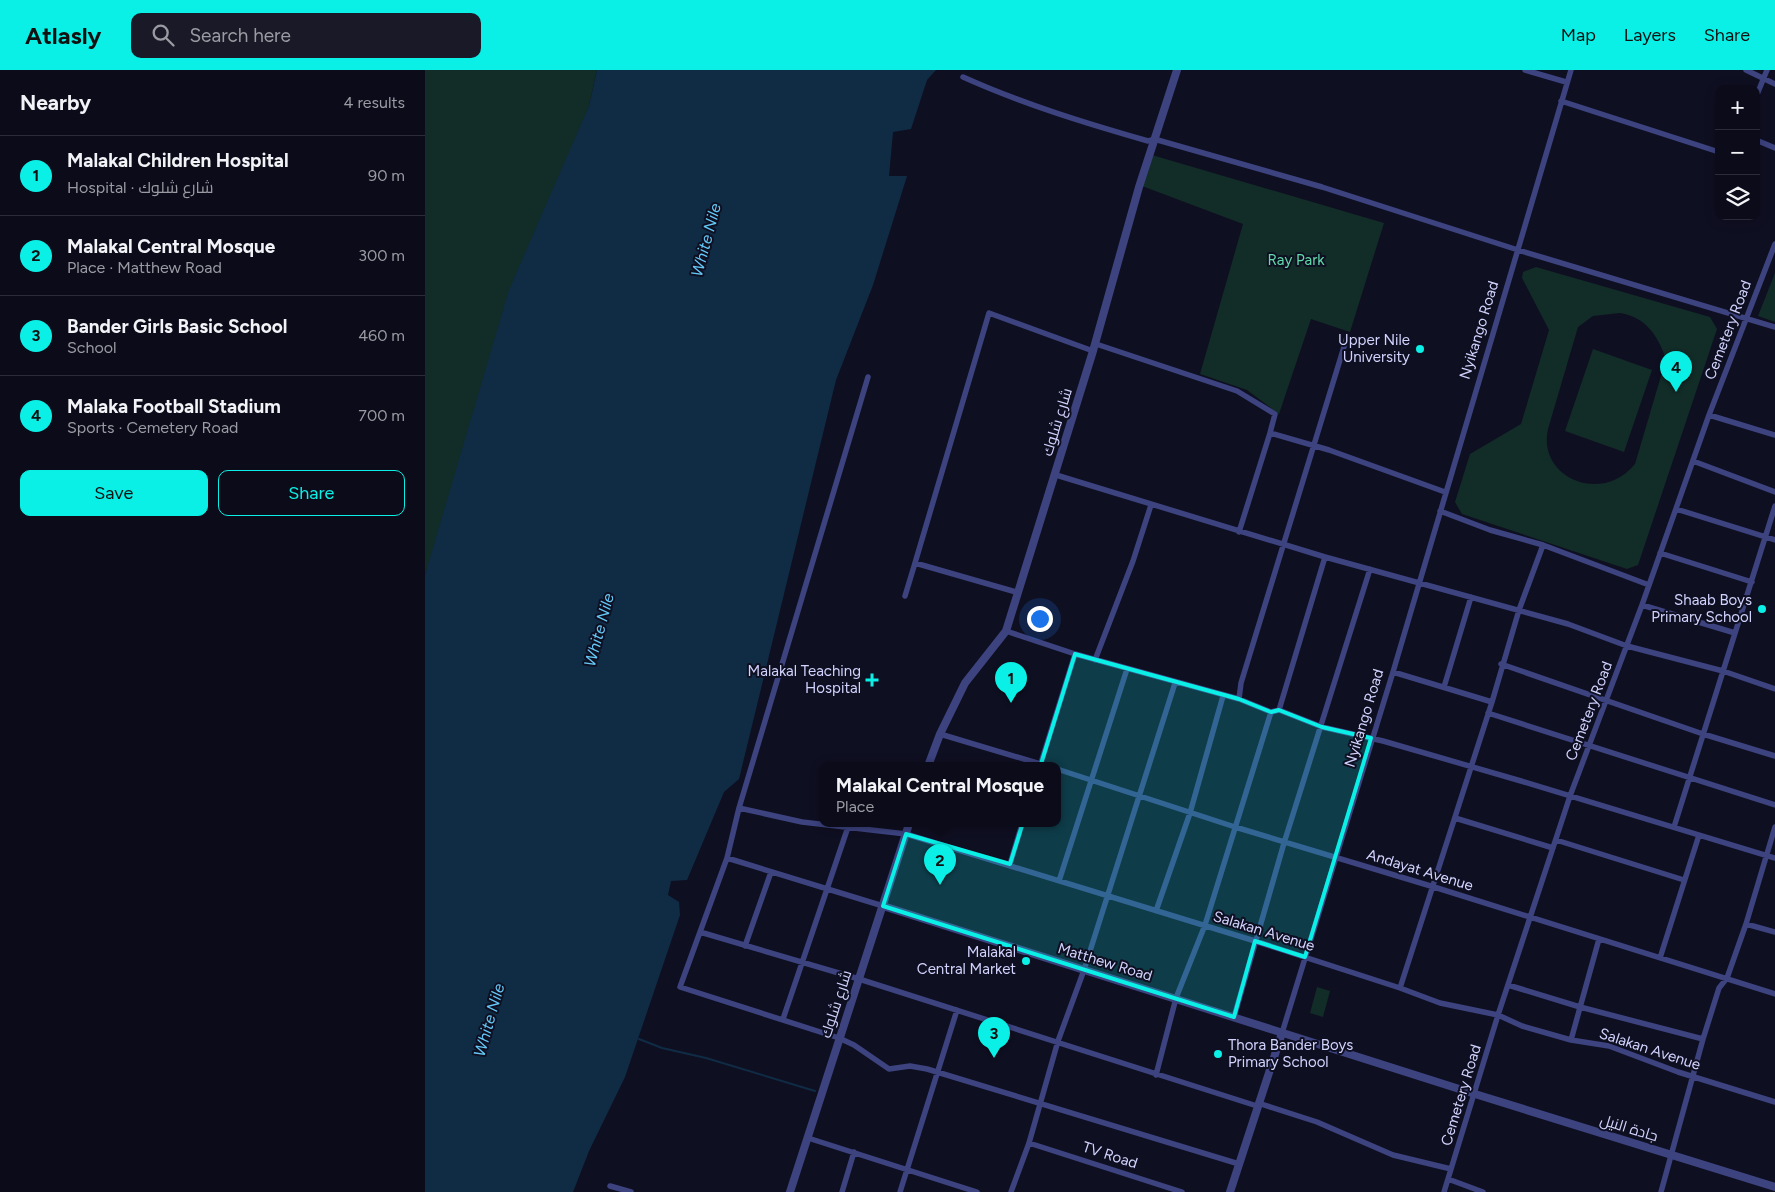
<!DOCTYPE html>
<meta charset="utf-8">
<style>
body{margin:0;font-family:Figtree,Cairo,sans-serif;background:#191927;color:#f1f3f6}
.controls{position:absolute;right:15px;top:15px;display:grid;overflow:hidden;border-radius:10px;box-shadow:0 2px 12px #0003}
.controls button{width:45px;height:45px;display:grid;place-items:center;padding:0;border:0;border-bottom:1px solid #2b2b39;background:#0b0b1a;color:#f1f3f6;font:25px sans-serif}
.you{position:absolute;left:614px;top:548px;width:18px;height:18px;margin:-12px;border:4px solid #fff;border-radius:50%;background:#1a73e8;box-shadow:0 0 0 8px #1a73e833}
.badge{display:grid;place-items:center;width:32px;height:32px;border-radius:50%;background:#0af0e6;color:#111;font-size:16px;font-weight:700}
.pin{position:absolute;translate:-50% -41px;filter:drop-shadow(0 1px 2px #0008)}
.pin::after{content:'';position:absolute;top:26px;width:18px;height:15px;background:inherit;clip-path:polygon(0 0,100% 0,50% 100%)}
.popup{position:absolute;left:394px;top:692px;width:242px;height:65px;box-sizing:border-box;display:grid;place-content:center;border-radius:10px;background:#0b0b1a;filter:drop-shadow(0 1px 4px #0005);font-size:16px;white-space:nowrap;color:#9a9ba2}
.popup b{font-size:19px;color:#f1f3f6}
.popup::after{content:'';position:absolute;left:50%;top:100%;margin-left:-10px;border:10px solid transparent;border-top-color:#0b0b1a}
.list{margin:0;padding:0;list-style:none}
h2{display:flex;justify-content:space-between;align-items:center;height:65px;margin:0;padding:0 20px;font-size:21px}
h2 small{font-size:16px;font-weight:400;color:#9a9ba2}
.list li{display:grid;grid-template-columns:32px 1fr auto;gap:15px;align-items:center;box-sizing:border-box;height:80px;padding:0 20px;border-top:1px solid #2b2b39}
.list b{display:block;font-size:19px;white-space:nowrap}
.list p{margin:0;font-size:16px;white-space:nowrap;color:#9a9ba2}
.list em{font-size:16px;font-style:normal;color:#9a9ba2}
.actions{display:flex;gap:10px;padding:15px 20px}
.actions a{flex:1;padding:11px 0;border:1px solid #0af0e6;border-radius:10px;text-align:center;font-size:18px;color:#0af0e6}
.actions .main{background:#0af0e6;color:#111}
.icon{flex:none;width:28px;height:28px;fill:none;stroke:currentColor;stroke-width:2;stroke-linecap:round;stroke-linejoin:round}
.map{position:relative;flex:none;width:1350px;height:1122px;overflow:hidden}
header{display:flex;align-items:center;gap:30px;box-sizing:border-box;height:70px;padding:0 25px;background:#0af0e6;color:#111}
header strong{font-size:24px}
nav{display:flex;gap:28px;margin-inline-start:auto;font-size:18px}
.search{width:350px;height:45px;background:#191927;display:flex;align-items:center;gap:12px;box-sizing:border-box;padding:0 18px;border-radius:10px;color:#9a9ba2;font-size:19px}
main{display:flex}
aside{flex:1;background:#0b0b1a}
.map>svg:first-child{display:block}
.green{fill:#122c27;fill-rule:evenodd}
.water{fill:#102c45}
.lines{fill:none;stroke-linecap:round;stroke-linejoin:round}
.stream{stroke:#102c45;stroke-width:2}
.minor{stroke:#3c437f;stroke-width:5.5}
.tertiary{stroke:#3c437f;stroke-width:8}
.marked{fill:#0af0e6;fill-opacity:0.2;stroke:#0af0e6;stroke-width:4;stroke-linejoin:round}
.poi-dot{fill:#0af0e6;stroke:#0f0f22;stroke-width:2}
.labels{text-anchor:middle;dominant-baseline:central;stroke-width:4;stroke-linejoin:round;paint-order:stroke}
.park-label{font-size:15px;fill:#61daaa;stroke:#0f0f22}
.street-label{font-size:15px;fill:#d1d3fd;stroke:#0f0f22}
.poi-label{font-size:15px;fill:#d1d3fd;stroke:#0f0f22;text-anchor:end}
.water-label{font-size:16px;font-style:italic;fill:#64c9f8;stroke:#0f0f22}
</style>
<header>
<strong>Atlasly</strong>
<div class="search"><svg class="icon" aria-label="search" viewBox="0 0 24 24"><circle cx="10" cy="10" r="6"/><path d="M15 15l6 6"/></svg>Search here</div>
<nav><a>Map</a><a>Layers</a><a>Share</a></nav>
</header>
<main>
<aside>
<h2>Nearby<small>4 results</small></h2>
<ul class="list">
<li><span class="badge">1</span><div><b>Malakal Children Hospital</b><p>Hospital · شارع شلوك</p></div><em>90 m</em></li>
<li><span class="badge">2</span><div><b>Malakal Central Mosque</b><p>Place · Matthew Road</p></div><em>300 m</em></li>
<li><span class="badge">3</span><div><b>Bander Girls Basic School</b><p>School</p></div><em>460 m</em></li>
<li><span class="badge">4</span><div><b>Malaka Football Stadium</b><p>Sports · Cemetery Road</p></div><em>700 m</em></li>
</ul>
<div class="actions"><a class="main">Save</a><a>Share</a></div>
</aside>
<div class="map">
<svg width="1350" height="1122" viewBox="0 0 1350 1122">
<rect width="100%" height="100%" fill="#0f0f22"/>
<!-- green -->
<path class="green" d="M0 0H172L164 36 0 505Z
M727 85 959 153 925 262 886 249 854 344 822 320 775 304 818 154 717 116Z
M1111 197 1285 247 1292 259 1213 495 1202 499 1037 444 1030 432 1045 384 1096 354 1124 260 1097 208 1098 202ZM1195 243C1221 247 1233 266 1241 289L1210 394C1177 435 1112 408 1123 359L1153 257 1168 246Z
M1350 203V252L1333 246Z
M1168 279 1227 300 1199 382 1140 361Z
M892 917 905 921 898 947 885 943Z"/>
<!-- water -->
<path class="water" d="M172 0H511L502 10 486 59 468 62 464 106H482L448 215 411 310 314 709 299 722 262 810 246 811 243 825 254 832 255 845 200 1007 164 1081 148 1122H0V505L84 220 164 36Z"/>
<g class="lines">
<!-- stream -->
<path class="stream" d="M214 969 237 978 281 988 390 1021"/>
<!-- minor -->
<path class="minor" d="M1100 0 1141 12
M1321 0 1350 14
M538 7C598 34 660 53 723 71L729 69 897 117 1093 180 1350 257
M1331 27 1342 0
M1136 31 1294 82
M1331 70 1350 78
M671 274 812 321 850 344 845 363 904 380 1020 422
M443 307 314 738 302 788 275 862 434 909 832 1036
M1284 345 1350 365
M1268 391 1350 422
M631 405 900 487 1143 554 1202 576 1298 601 1350 619
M1251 439 1350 470
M1015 441 1065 460 1118 475 1224 515
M814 462 845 363
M1235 483 1327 512
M490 493 564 243 668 281
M480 526 490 493 591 522
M1217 535 1310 563
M581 561 650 584 814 629 846 642 854 640 897 657 958 671 1096 711 1350 788
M670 590 708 491 726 435
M1076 594 1278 664 1350 686
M968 602 1067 632
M1019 617 1046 527
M814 629 816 613 922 267
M854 640 900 487
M1063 643 1350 735
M515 664 622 696
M615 696 650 584
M632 699 810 757 1009 817 1350 924
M314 738 377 752 481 764 830 871 975 918 1015 933 1073 945 1097 956 1146 970 1184 976 1253 1002 1350 1032
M1030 748 1128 778
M1249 757 1350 436
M1131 770 1259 810
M302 788 458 836
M585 794 597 754
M634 811 702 599
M731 841 765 743 798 626
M1321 854 1350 862
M275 862 255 917 414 968 429 975 464 999 485 996 502 999 814 1094
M320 876 346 802
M1235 888 1274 765
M1083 915 1155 937 1278 969
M975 918 1067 632 1094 540 1118 475
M809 947 859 773 945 499
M358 949 423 757
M857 963 968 602 1146 0
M1146 970 1174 869
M731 1005 751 928 780 855 846 642
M833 1033 892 1052 968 1085 1026 1099
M383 1068 552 1122
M604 1073 757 1122
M1023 1109 1058 1122
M185 1116 206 1122
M417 1122 429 1082
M475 1122 532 940
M586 1122 604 1073 633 971 659 900 750 613
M1019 1122 1073 945 1145 726 1217 535 1284 345 1350 174
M1236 1122 1278 969 1294 918 1302 908 1321 854 1350 757"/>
<!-- tertiary -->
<path class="tertiary" d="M503 696 515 664 540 613 581 561 668 281 714 117 752 0
M458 836 1050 1024 1350 1117
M365 1122 484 754
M805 1122 857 963"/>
</g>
<!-- marked area -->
<path class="marked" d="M650 584 814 629 846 642 854 640 897 657 946 668 880 887 830 871 809 947 458 836 481 764 585 794Z"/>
<!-- markers -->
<g class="poi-dot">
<circle cx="995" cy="279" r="5"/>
<circle cx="1337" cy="539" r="5"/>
<path d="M444.5 602.5h5v5h5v5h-5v5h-5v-5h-5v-5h5z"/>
<circle cx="601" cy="891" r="5"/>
<circle cx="793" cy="984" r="5"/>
</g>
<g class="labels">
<!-- park labels -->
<g class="park-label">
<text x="871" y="190">Ray Park</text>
</g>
<!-- street labels -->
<g class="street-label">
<text transform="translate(1054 260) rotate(-73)">Nyikango Road</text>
<text transform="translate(1303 260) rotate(-69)">Cemetery Road</text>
<text transform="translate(632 352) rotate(-73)">شارع شلوك</text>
<text transform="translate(1164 641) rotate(-69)">Cemetery Road</text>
<text transform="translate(939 648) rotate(-73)">Nyikango Road</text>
<text transform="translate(995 800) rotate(17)">Andayat Avenue</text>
<text transform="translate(839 861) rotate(17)">Salakan Avenue</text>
<text transform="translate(680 892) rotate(17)">Matthew Road</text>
<text transform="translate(411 934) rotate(-72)">شارع شلوك</text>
<text transform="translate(1225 979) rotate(18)">Salakan Avenue</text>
<text transform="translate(1036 1025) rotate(-73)">Cemetery Road</text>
<text transform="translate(1204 1058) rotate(17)">جادة النيل</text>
<text transform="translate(685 1085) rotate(18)">TV Road</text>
</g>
<!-- poi labels -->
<g class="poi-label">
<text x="985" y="270">Upper Nile<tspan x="985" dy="17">University</tspan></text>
<text x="1327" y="530">Shaab Boys<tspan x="1327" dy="17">Primary School</tspan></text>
<text x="436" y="601">Malakal Teaching<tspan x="436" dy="17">Hospital</tspan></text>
<text x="591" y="882">Malakal<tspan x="591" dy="17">Central Market</tspan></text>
<text x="803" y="975" text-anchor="start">Thora Bander Boys<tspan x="803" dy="17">Primary School</tspan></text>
</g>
<!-- water labels -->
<g class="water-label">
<text transform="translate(281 170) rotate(-75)">White Nile</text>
<text transform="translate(174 560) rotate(-75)">White Nile</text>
<text transform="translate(64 950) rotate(-74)">White Nile</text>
</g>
</g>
</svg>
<div class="controls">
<button>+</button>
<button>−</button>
<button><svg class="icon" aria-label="layers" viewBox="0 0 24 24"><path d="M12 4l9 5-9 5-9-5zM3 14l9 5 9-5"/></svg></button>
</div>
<div class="you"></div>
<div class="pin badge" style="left:586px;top:633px">1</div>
<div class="pin badge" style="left:515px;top:815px">2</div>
<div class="popup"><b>Malakal Central Mosque</b>Place</div>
<div class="pin badge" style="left:569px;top:988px">3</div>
<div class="pin badge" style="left:1251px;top:322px">4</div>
</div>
</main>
